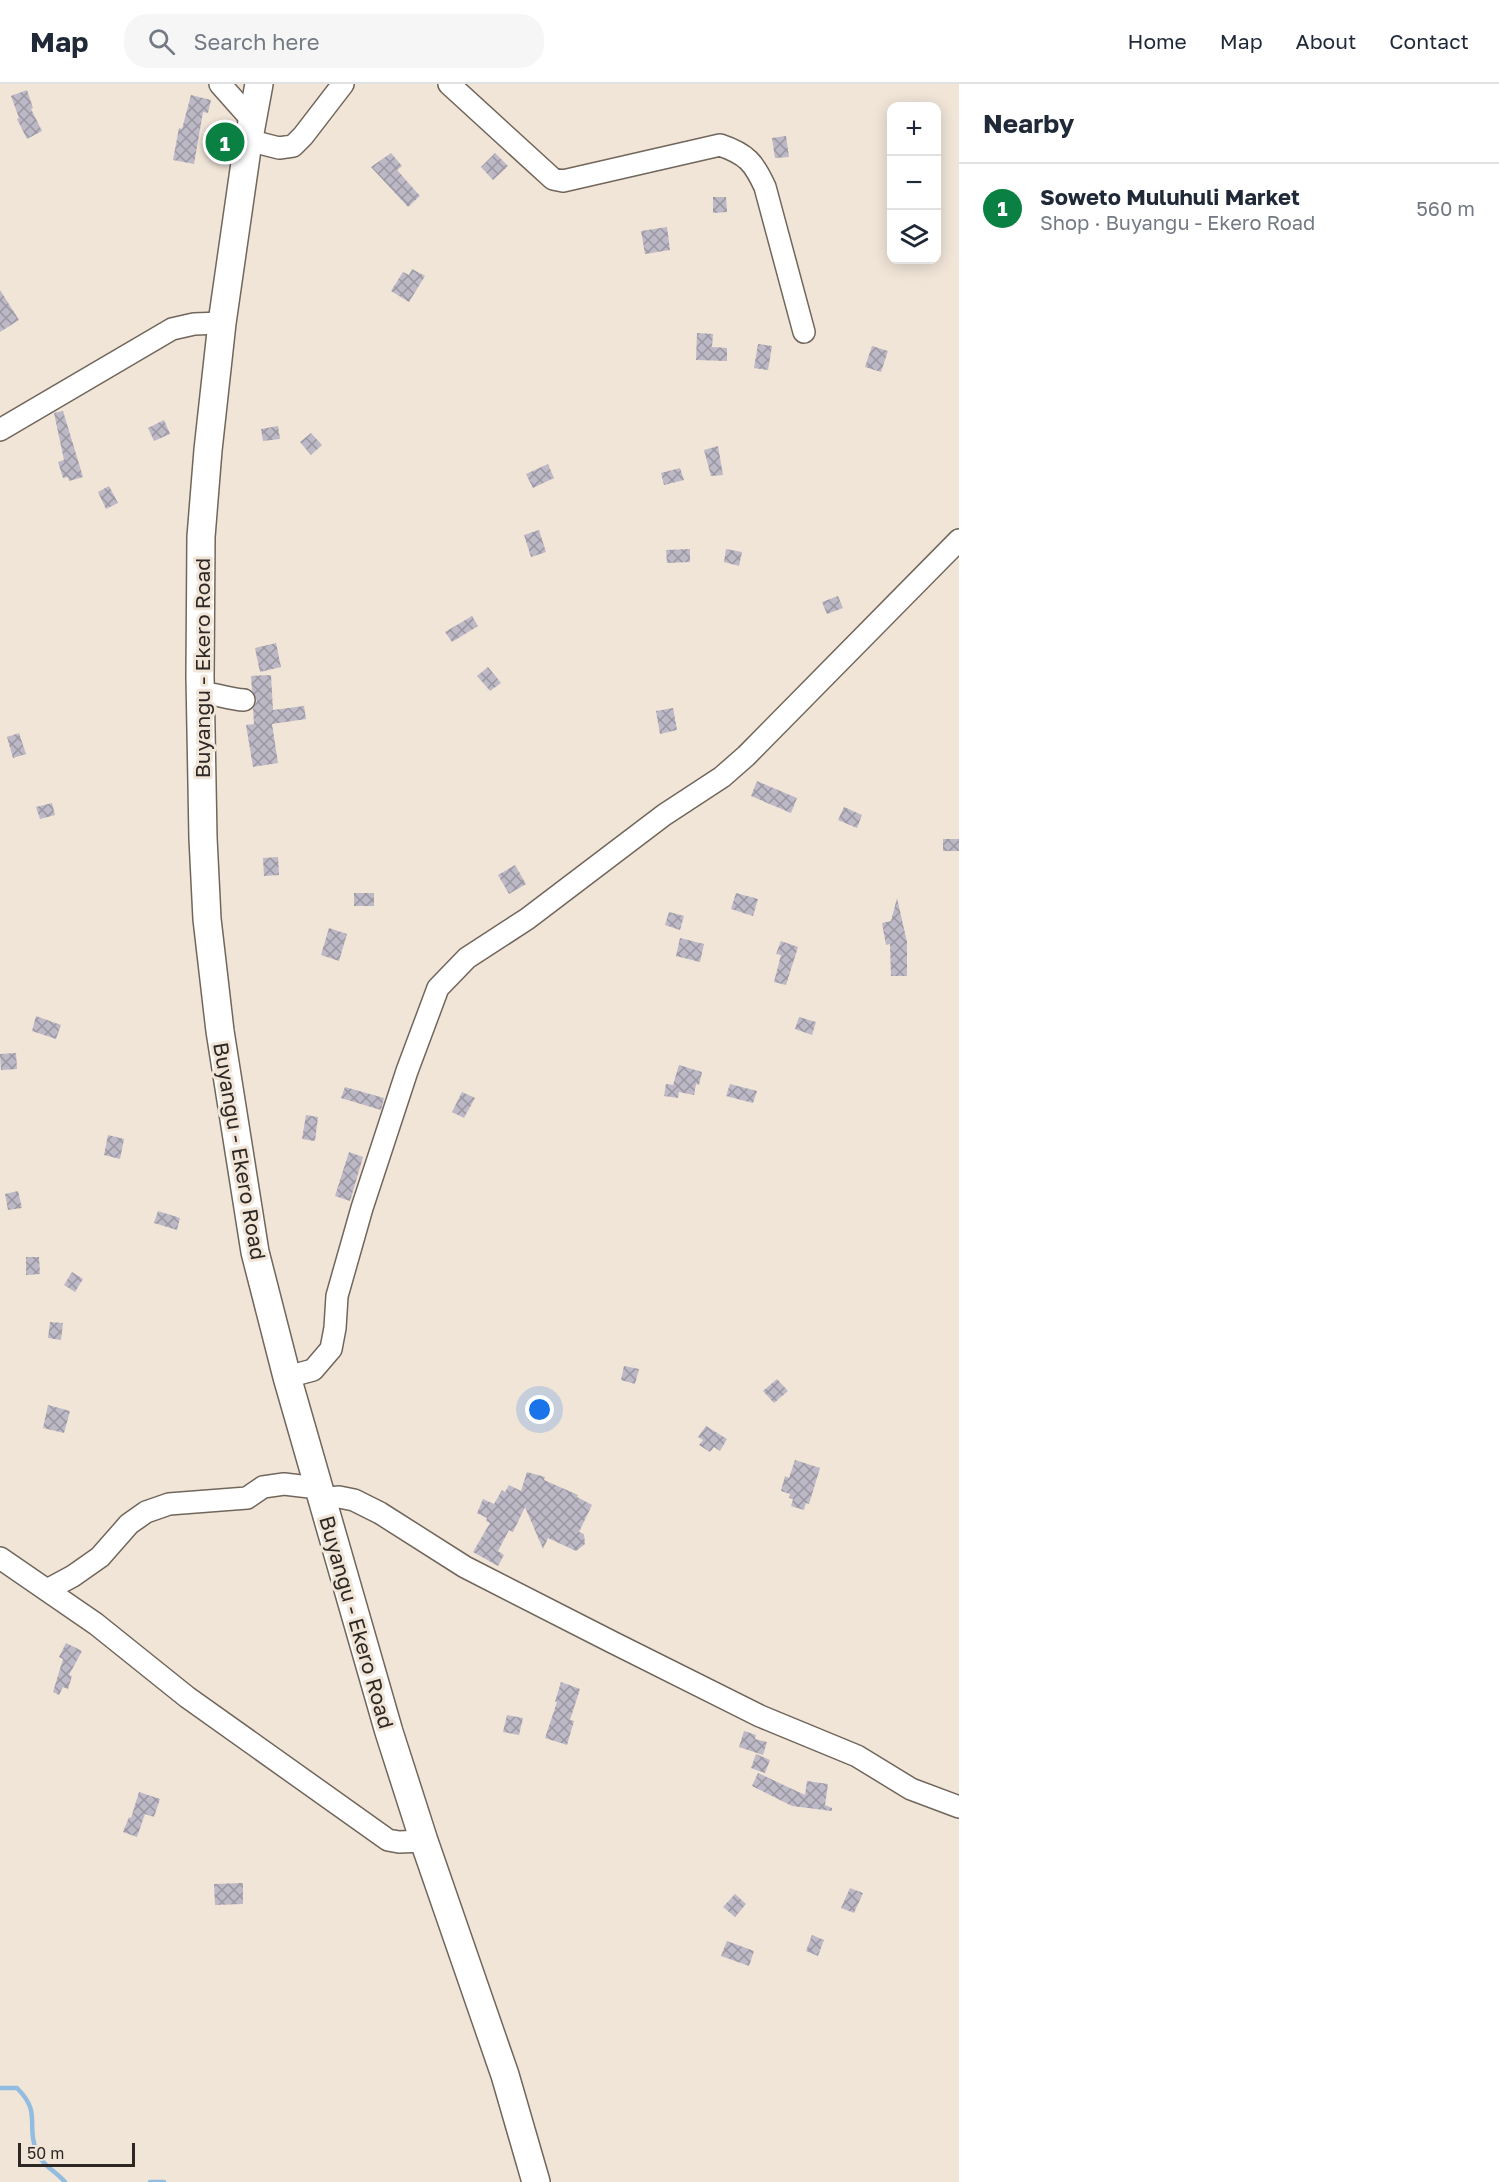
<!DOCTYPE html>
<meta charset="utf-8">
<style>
body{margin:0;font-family:"Golos Text",sans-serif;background:#f6f6f7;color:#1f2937}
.controls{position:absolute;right:18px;top:18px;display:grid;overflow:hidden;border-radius:12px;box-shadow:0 3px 15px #0003}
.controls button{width:54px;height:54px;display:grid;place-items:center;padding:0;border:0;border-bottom:2px solid #e0e1e3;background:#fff;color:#1f2937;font:30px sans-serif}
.scale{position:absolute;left:18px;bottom:15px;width:117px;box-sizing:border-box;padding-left:6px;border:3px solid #2d2824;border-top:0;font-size:16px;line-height:21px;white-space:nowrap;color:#2d2824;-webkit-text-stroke:4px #f1e5d8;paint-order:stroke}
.you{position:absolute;left:540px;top:1326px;width:21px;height:21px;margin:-15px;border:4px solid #fff;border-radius:50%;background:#1a73e8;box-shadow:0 0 0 9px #1a73e833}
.badge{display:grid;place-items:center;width:39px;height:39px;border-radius:50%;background:#0b8043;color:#fff;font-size:20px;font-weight:700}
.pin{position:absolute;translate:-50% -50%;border:3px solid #fff;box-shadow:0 2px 6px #0006}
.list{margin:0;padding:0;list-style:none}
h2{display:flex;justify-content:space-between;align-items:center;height:78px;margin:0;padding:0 24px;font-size:26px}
h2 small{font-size:20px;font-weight:400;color:#747a83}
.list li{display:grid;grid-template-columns:39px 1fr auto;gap:18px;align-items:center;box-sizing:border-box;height:90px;padding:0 24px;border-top:2px solid #e0e1e3}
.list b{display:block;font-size:22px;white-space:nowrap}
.list p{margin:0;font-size:20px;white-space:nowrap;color:#747a83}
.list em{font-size:20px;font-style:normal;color:#747a83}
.icon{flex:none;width:33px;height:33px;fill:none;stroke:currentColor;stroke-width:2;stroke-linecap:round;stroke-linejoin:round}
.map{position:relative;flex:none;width:959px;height:2098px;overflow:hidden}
header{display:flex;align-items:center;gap:36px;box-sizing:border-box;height:84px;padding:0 30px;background:#fff;border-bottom:2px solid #e0e1e3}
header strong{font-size:28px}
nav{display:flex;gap:33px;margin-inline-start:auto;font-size:21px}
.search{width:420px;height:54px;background:#f6f6f7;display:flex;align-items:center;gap:15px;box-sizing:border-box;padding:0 21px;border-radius:24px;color:#747a83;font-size:22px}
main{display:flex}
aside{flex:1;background:#fff}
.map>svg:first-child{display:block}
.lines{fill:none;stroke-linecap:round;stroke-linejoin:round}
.stream{stroke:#92bce0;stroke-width:4.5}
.building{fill:url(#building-cross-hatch)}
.minor-casing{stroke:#71665b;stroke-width:24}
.major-casing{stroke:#71665b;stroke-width:30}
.minor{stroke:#fff;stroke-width:21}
.major{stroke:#fff;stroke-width:27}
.labels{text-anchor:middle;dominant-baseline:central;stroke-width:6;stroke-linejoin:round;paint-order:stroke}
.street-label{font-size:21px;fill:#2d2824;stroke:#f1e5d8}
</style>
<header>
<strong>Map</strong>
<div class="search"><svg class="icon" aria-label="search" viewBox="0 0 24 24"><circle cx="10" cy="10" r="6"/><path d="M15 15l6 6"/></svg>Search here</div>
<nav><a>Home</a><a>Map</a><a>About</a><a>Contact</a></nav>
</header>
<main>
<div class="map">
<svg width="959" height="2098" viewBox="0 0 959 2098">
<defs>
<pattern id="building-cross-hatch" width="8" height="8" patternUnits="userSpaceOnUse" patternTransform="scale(1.5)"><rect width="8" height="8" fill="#bdb8c6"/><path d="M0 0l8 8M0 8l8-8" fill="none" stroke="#9a96a1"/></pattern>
</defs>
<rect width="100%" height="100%" fill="#f1e5d8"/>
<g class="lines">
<!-- stream -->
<path class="stream" d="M0 2004H17C42 2029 26 2040 36 2066 42 2082 55 2086 65 2098
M150 2098H164"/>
</g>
<!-- building -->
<path class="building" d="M27 6 33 24 31 25 42 47 27 55 17 35 19 34 11 12Z
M191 11 211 16 208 29 203 28 194 80 173 76 179 44 182 45Z
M786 52 789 73 775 74 772 54Z
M391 69 402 82 397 86 420 112 408 123 371 83Z
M495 69 508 82 493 96 481 83Z
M713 113H726L727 128 713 129Z
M667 143 670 166 645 170 641 147Z
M412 185 425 192 409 218 391 207 403 188 409 191Z
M0 206 19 236 0 248Z
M697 249 713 250 712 263 727 264V277L696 276Z
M758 260 772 262 768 286 754 284Z
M872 262 888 267 881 288 865 283Z
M63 327 83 393 69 397 68 393 63 394 58 378 64 376 54 329Z
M164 336 170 350 154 357 148 344Z
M278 342 280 355 263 357 261 345Z
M311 349 322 361 311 371 300 358Z
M718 362 723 391 711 392 704 366Z
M548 380 554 394 533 404 526 390Z
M680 384 684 396 664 401 661 389Z
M109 402 118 419 106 425 98 408Z
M539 446 546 468 531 473 524 451Z
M690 465V478L667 479 666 466Z
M726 465 742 468 739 482 724 478Z
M838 512 843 524 827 530 822 518Z
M472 532 478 542 452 558 445 548Z
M276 559 281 583 260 588 255 564Z
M488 583 501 599 490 607 477 592Z
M271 591 273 626 304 622 306 635 272 640 278 679 253 683 246 641 254 640 253 625 257 617 252 606 251 592Z
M673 624 677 646 660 650 656 627Z
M19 649 26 670 13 674 7 653Z
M757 697 797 714 791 729 751 712Z
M52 719 55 731 40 735 36 723Z
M844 723 862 731 857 744 838 736Z
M943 755H959V767H943Z
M278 773 279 791 264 792 263 774Z
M515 781 526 800 509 810 498 791Z
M354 809H374V822H354Z
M736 809 758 815 753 832 731 825Z
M897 814 907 858V892H891L890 860 886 861 882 839 891 837Z
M669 828 684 832 680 846 665 841Z
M329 844 347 850 339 877 321 871Z
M680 854 704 860 700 878 676 872Z
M781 857 798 863 786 901 774 898 781 871 776 870Z
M36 932 61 941 56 955 32 947Z
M799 933 816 938 812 951 795 945Z
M16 969 17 985 1 986 0 970Z
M679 981 702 988 699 1001 696 1000 694 1011 679 1008 678 1014 664 1012 666 1000 673 1001Z
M730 1000 757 1007 753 1019 726 1012Z
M345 1003 384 1014 381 1026 341 1014Z
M462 1008 475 1014 464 1034 452 1028Z
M306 1031 318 1033 315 1057 302 1055Z
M108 1051 124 1055 120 1075 104 1071Z
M349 1068 363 1073 350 1117 335 1112Z
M18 1107 22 1124 8 1126 5 1110Z
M158 1127 180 1134 177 1146 154 1139Z
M26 1173H39L40 1190 26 1191Z
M72 1188 83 1195 75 1208 64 1201Z
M50 1238 63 1239 61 1256 48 1254Z
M624 1282 639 1285 635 1300 621 1296Z
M777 1295 788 1307 774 1319 763 1307Z
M48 1321 70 1327 64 1349 43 1344Z
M706 1342 727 1355 720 1367 714 1363 710 1368 699 1361 703 1356 698 1353Z
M795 1376 820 1384 809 1420 806 1419 804 1426 791 1422 793 1415 789 1414 790 1410 781 1407 785 1392 789 1394Z
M527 1388 545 1393 544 1396 578 1411 577 1413 592 1421 579 1448 584 1450 585 1460 576 1467 548 1454 543 1465 525 1423 513 1448 509 1446 498 1467 504 1471 498 1482 473 1468 490 1439 486 1437 487 1434 477 1429 483 1415 494 1420 502 1406 505 1408 509 1401 521 1407Z
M66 1559 82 1567 69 1591 72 1592 68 1605 63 1603 59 1611 53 1608 63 1575 59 1573Z
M561 1598 580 1605 570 1636 574 1637 567 1661 545 1654 557 1618H555Z
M507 1631 523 1634 519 1651 503 1648Z
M744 1647 756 1651 755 1655 767 1658 763 1671 739 1663Z
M756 1670 770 1676 765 1689 751 1684Z
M758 1689 805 1711 807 1697 828 1700 825 1721 832 1724V1727L792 1722 752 1702Z
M139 1708 160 1715 154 1733 145 1730 137 1753 123 1748 129 1733 131 1734Z
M243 1799V1820L215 1821 214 1800Z
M850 1804 863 1809 854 1829 841 1824Z
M735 1810 746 1820 735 1833 723 1823Z
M812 1851 824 1856 818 1872 806 1867Z
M727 1857 754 1867 749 1882 721 1872Z"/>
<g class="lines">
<!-- minor casing -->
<g class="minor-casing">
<path id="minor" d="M220 0 252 36
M449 0 553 95 563 97 720 61C747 70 754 79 765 103L804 248
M248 56 279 64 293 62 303 52 343 0
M0 346 172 245 194 240 222 239
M200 609C215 609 228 615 244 616
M287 1293 313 1286 331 1265 335 1244 337 1212 362 1124 407 987 438 904 467 874 527 835 664 731 722 693 746 672 959 456
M321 1415 339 1413 354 1416 380 1429 465 1483 612 1558 760 1632 857 1672 911 1705 959 1723
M0 1474 96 1540 187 1613 388 1756 399 1758 424 1757
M47 1506 73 1492 100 1473 129 1440 146 1428 169 1420 247 1414 263 1403 284 1400 318 1404"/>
</g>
<!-- major casing -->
<g class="major-casing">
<path id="major" d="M259 0 247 65 222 239 208 366 201 453 200 592 203 754 207 835 220 947 255 1168 287 1293 389 1648 424 1757 505 1991 536 2098"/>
</g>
<!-- minor -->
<use href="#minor" class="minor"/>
<!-- major -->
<use href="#major" class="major"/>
</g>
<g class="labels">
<!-- street labels -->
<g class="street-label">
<text transform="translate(202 584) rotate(-90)">Buyangu - Ekero Road</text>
<text transform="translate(240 1067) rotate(80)">Buyangu - Ekero Road</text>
<text transform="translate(357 1538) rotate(74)">Buyangu - Ekero Road</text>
</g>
</g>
</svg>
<div class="controls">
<button>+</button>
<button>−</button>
<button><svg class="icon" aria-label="layers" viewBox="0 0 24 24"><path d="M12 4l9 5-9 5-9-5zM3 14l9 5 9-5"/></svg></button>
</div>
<div class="scale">50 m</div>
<div class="you"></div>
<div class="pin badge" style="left:225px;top:58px">1</div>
</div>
<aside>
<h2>Nearby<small></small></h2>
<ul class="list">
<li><span class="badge">1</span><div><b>Soweto Muluhuli Market</b><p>Shop · Buyangu - Ekero Road</p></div><em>560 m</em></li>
</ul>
</aside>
</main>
